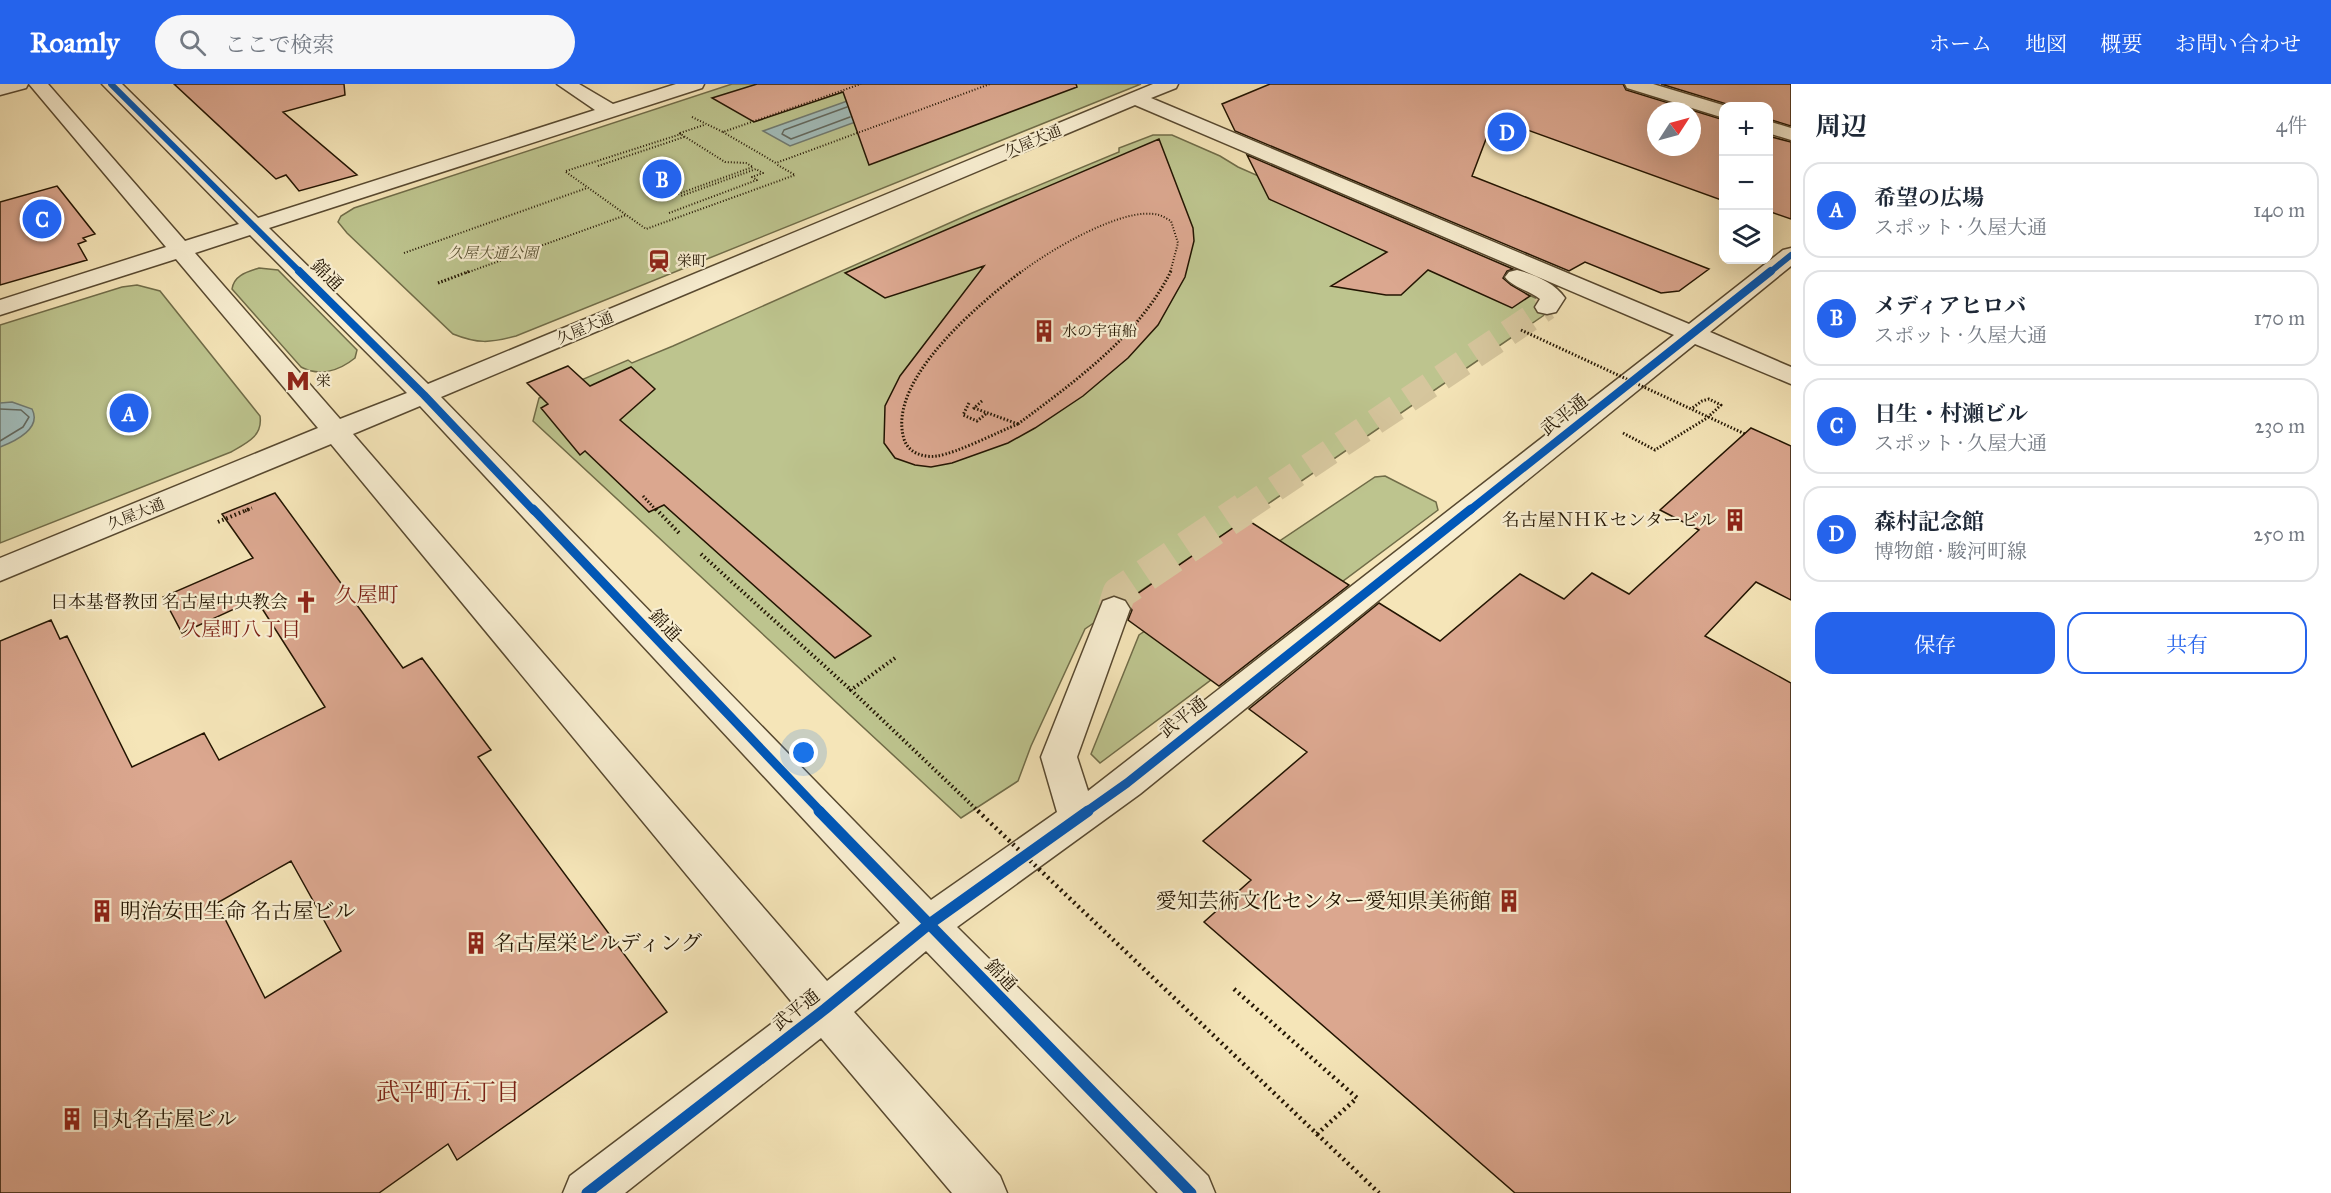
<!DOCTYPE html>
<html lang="ja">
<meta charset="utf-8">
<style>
body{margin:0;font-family:"IM FELL Great Primer","Noto Serif JP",serif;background:#f6f6f7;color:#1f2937}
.controls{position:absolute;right:18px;top:18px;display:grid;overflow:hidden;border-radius:12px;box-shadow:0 6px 24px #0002}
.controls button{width:54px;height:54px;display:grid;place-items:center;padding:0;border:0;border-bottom:2px solid #e0e1e3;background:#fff;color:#1f2937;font:30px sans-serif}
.compass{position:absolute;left:1647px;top:18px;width:54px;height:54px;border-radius:50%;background:#fff;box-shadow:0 6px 24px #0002;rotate:54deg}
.you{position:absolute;left:804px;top:669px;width:21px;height:21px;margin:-15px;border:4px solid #fff;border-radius:50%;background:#1a73e8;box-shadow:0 0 0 9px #1a73e833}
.badge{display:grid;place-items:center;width:39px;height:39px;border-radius:50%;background:#2563eb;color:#fff;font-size:20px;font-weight:700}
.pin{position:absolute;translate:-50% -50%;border:3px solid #fff;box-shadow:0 2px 6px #0006}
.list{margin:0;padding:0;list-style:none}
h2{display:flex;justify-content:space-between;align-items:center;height:78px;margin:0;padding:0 24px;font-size:26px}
h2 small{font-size:20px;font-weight:400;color:#747a83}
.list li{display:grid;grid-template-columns:39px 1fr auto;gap:18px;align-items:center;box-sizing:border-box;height:96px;margin:0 12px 12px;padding:0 12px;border:2px solid #e0e1e3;border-radius:18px}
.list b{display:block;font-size:22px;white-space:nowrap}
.list p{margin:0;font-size:20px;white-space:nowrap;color:#747a83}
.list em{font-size:20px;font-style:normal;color:#747a83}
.actions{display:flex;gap:12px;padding:18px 24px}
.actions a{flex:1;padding:14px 0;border:2px solid #2563eb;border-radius:18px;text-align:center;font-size:21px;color:#2563eb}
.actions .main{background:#2563eb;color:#fff}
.icon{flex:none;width:33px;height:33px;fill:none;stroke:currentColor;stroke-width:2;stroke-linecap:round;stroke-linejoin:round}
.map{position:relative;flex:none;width:1791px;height:1109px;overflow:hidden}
header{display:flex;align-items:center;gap:36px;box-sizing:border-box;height:84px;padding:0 30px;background:#2563eb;color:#fff}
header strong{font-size:28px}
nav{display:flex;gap:33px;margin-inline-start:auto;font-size:21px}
.search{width:420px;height:54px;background:#f6f6f7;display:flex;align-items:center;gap:15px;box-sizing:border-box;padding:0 21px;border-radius:33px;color:#747a83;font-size:22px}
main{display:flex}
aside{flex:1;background:#fff}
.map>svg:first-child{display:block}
.green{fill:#bdc48e;stroke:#706c48;stroke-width:1.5}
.water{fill:#a1bcba;stroke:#6f7970;stroke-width:1.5}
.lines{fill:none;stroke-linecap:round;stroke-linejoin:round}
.shore{stroke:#62685e;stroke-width:1.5}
.building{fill:#dba78f;stroke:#231502;stroke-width:1.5;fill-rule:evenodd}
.minor-tunnel-far1{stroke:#d6c69d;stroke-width:26;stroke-dasharray:26 14;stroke-linecap:butt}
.minor-tunnel{stroke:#d6c69d;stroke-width:33;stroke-dasharray:33 16;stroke-linecap:butt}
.minor-casing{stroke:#584930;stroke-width:3}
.path-far3{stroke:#231502;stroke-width:2;stroke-dasharray:1 2;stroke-linecap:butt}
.path-far2{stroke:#231502;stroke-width:3;stroke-dasharray:1.5 2;stroke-linecap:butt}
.path-far1{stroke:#231502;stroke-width:4;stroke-dasharray:1.5 3;stroke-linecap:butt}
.path{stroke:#231502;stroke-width:4.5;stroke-dasharray:2 4;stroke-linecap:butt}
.minor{fill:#f8eed1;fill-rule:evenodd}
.path-bridge-far2{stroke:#231502;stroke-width:3;stroke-dasharray:1.5 2;stroke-linecap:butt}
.path-bridge-far1{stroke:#231502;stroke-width:4;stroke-dasharray:1.5 3;stroke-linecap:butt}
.path-bridge{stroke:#231502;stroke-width:4.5;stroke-dasharray:2 4;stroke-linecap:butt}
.cycleway-far3-casing{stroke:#f8eed1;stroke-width:8}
.cycleway-far2-casing{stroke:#f8eed1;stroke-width:10}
.cycleway-far1-casing{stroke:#f8eed1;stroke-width:13}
.cycleway-casing{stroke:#f8eed1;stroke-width:15}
.cycleway-far3{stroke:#0057b8;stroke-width:6}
.cycleway-far2{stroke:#0057b8;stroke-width:8}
.cycleway-far1{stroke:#0057b8;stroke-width:9}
.cycleway{stroke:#0057b8;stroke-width:11}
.labels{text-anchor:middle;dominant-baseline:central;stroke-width:4.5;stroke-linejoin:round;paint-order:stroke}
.far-street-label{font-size:15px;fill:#231502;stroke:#f8eed1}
.far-park-label{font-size:15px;font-style:italic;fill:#595233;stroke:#f8eed1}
.far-poi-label{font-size:15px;fill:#231502;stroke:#f8eed1;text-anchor:start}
.street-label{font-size:18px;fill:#231502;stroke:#f8eed1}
.poi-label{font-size:18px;fill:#231502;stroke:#f8eed1;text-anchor:end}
.neighbourhood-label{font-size:20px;fill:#7a1f14;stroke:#f8eed1}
.quarter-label{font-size:21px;fill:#7a1f14;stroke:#f8eed1}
.near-poi-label{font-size:21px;fill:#231502;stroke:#f8eed1;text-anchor:start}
.near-neighbourhood-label{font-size:24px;fill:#7a1f14;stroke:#f8eed1}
</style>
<header>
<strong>Roamly</strong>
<div class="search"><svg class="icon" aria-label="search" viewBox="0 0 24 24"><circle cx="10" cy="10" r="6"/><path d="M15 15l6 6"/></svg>ここで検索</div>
<nav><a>ホーム</a><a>地図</a><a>概要</a><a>お問い合わせ</a></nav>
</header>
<main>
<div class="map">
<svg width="1791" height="1109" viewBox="0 0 1791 1109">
<rect width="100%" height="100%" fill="#f5e5b8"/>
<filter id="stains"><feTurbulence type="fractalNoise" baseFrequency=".00333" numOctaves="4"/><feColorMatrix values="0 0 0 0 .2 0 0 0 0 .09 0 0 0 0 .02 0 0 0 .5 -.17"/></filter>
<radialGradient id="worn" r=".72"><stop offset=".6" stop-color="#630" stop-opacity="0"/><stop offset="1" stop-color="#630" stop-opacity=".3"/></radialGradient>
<!-- green -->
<path class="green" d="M732 0H1141L516 252C490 259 478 260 453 250L347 149 338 138 341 132 354 124Z
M1153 51H1172L1220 72 1238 83 1556 223 1085 545 1031 662 1018 697 961 734 533 337 539 314 628 276 632 279 673 262 972 129 1119 68V64Z
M259 184 278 186 357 266 355 274C339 287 319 293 301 283L232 205C234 191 247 188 259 184Z
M137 201 160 207 260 332C263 352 247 359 231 368L0 459V241L122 203Z
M1385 392 1436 418 1438 426 1100 679 1091 670 1139 551 1375 393Z"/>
<!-- water -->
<path class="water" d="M895 0H959L790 62 763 47Z
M12 318 32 325C42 344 16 357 0 363V319Z"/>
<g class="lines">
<!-- shore -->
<path class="shore" d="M847 23 784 46 782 50 791 55 850 33
M0 325 21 326 29 333 23 343 0 357"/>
</g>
<!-- building -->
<path class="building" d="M174 0H344L345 11 283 28 357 91 299 107 286 91 276 95Z
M757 0H1076L1077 3 869 81 843 8 754 38 712 14Z
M1270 0H1623L1626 6 1724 36V117L1494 34 1472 92 1709 185 1679 207 1661 209 1585 178 1569 187 1235 47 1222 20ZM1656 27H1692V63H1656Z
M1661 0H1791V42L1768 35V22H1728L1727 20Z
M1768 52 1791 58V135L1768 127Z
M1159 55 1193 144 1194 157 1185 193 1158 241 1128 274 1083 312 1035 344 1008 359 952 379 931 383 915 381 895 374 884 359 885 322 900 292 984 182 885 214 845 189Z
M1247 71 1513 185 1507 187 1503 194 1511 201 1530 212 1512 224 1428 186 1401 211H1386L1331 202 1387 168 1269 115Z
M57 102 95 150 83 154 86 157 78 160 87 176 0 201V118Z
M568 282 590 302 631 283 655 305 620 336 871 552 835 574 664 421 649 428 585 367 580 371 541 324 548 320 527 299Z
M1751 344 1791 362V516L1756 498 1705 552 1791 599V1109H1515L1204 838 1251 796 1203 757 1307 668 1249 625 1379 519 1440 557 1520 490 1564 515 1592 489 1629 510 1699 446 1660 426Z
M275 409 403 584 422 574 491 666 478 673 667 928 457 1076 448 1060 379 1109H0V557L51 536 60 555 67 552 132 683 204 649 219 676 325 623 256 515 182 549 163 513 253 474 222 430ZM291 777 341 867 265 914 217 819Z
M1246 435 1349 501 1219 602 1128 536 1132 526 1127 517Z"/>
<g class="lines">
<!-- minor-tunnel-far1 -->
<path class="minor-tunnel-far1" d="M1242 427 1547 223"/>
<!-- minor-tunnel -->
<path class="minor-tunnel" d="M1114 525 1119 509 1244 425"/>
<!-- minor casing -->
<g class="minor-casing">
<path id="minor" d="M0 0H28L26 4 0 11Z
M29 0H48L185 157 239 140 102 0H122L258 134 595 26 557 0H579L613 20 676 0H704L702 4 269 144 428 300 1153 0H1178L1176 4 1151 14 1689 240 1783 166 1791 164V182L1710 248 1791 283V300L1695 260 1140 710 957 843 1208 1092 1215 1109H1158L926 867 854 928 1000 1092 1007 1109H952L821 954 625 1109H563L570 1092 795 922 331 360 0 497V474L318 344 176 175 0 231V216L166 163ZM1135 21 1674 251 1088 707 1077 673 1130 525 1125 517 1114 513 1103 517 1041 673 1057 728 931 816 441 313ZM250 151 407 309 340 335 195 169ZM420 322 900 839 827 897 353 350Z
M1625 0H1653L1726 22H1724V34L1627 4Z
M1768 37 1791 44V56L1768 49Z
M1517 186C1534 190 1555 199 1565 214L1556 228 1547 230 1538 228 1535 223 1540 215C1530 207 1512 203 1505 193L1509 188Z"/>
</g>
<!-- path-far3 -->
<path class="path-far3" d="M692 33 723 48 861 0
M723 48 776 79 990 0
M680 49 704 41
M598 82 684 53
M566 87 681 50
M566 88 646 145 795 91 776 80
M678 110 753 83 746 79 725 78 679 49
M669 129 757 96 752 93 763 89 756 85 681 112
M404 169 587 104
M466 189 626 131
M1020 189C1047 168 1124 121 1159 131 1163 132 1167 135 1171 137L1178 159 1170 189"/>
<!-- path-far2 -->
<path class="path-far2" d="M438 199 470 187
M982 317 974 324 1018 340
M969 319 963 331 977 337 987 329
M1018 340C998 348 957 369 937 372 924 374 908 369 904 355 886 296 980 219 1022 187
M1018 340C1074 298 1139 252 1171 187
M1623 349 1655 366 1707 334 1721 321 1709 315 1702 317 1691 325
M643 412 657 427
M245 427 252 424"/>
<!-- path-far1 -->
<path class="path-far1" d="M656 425 679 449
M218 438 249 425
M701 470 851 606"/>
<!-- path -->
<path class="path" d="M1234 905 1357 1014
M1317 1050 1379 1109"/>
<!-- minor -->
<use href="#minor" class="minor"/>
<!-- path-bridge-far2 -->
<path class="path-bridge-far2" d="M1521 246 1745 350"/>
<!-- path-bridge-far1 -->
<path class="path-bridge-far1" d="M895 574 851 606 979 728"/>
<!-- path-bridge -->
<path class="path-bridge" d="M978 727 1317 1050 1357 1014"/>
<!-- cycleway-far3 casing -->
<g class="cycleway-far3-casing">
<path id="cycleway-far3" d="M111 0 301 189
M1769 189 1791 171"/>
</g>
<!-- cycleway-far2 casing -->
<g class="cycleway-far2-casing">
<path id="cycleway-far2" d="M299 187 424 311 534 427
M1469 427 1771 187"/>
</g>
<!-- cycleway-far1 casing -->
<g class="cycleway-far1-casing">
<path id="cycleway-far1" d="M533 425 821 728
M1086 728 1127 699 1471 425"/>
</g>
<!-- cycleway casing -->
<g class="cycleway-casing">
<path id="cycleway" d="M819 727 1191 1109
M587 1109 825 925 928 841 1088 727"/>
</g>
<!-- cycleway-far3 -->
<use href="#cycleway-far3" class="cycleway-far3"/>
<!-- cycleway-far2 -->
<use href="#cycleway-far2" class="cycleway-far2"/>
<!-- cycleway-far1 -->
<use href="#cycleway-far1" class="cycleway-far1"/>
<!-- cycleway -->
<use href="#cycleway" class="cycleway"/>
</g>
<!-- icons -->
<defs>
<g id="station-bare" transform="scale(1.8)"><path d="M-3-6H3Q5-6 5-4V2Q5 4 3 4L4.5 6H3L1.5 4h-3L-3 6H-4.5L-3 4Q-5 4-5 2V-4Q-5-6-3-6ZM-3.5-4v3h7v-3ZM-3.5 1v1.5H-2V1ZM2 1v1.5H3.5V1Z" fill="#8f2418" stroke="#f8eed1" stroke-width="2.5" paint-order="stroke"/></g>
<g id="building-bare" transform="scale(1.8)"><path d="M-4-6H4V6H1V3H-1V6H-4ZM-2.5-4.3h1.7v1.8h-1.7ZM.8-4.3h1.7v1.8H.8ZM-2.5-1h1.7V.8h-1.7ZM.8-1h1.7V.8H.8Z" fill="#8f2418" stroke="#f8eed1" stroke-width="2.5" paint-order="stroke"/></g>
<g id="metro-bare" transform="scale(1.8)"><path d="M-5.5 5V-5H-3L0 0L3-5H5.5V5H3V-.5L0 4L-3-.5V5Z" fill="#8f2418" stroke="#f8eed1" stroke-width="2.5" paint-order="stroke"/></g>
<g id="church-bare" transform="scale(1.8)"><path d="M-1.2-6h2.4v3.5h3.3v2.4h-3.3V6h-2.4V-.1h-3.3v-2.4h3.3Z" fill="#8f2418" stroke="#f8eed1" stroke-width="2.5" paint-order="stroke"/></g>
</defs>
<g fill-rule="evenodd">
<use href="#station-bare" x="659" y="177"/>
<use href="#building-bare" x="1044" y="247"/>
<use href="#metro-bare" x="298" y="297"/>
<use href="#building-bare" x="1735" y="436"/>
<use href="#church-bare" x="306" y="518"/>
<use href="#building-bare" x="1509" y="817"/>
<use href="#building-bare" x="102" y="827"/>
<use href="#building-bare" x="476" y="859"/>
<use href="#building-bare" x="72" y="1035"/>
</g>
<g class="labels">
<!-- far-street labels -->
<g class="far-street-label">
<text transform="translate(1033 57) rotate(-23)">久屋大通</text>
<text transform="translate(585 244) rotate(-23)">久屋大通</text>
<text transform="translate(136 430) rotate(-22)">久屋大通</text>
</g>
<!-- far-park labels -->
<g class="far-park-label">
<text x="493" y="169">久屋大通公園</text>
</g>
<!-- far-poi labels -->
<g class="far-poi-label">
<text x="677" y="177">栄町</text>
<text x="1062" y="247">水の宇宙船</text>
<text x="316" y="297">栄</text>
</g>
<!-- street labels -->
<g class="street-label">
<text transform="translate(327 191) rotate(45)">錦通</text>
<text transform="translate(1564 331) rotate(-38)">武平通</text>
<text transform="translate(665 541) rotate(46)">錦通</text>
<text transform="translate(1183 633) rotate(-38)">武平通</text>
<text transform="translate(1001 891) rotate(46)">錦通</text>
<text transform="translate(796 926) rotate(-38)">武平通</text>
</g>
<!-- poi labels -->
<g class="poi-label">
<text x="1717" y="436">名古屋ＮＨＫセンタービル</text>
<text x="288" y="518">日本基督教団 名古屋中央教会</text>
</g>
<!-- neighbourhood labels -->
<g class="neighbourhood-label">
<text x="241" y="545">久屋町八丁目</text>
</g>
<!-- quarter labels -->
<g class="quarter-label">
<text x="367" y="511">久屋町</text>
</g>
<!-- near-poi labels -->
<g class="near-poi-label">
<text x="1491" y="817" text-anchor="end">愛知芸術文化センター愛知県美術館</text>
<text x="120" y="827">明治安田生命 名古屋ビル</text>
<text x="494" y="859">名古屋栄ビルディング</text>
<text x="90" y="1035">日丸名古屋ビル</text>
</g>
<!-- near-neighbourhood labels -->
<g class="near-neighbourhood-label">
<text x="448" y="1008">武平町五丁目</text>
</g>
</g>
<rect width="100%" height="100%" filter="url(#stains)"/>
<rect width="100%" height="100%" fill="url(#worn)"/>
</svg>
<div class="controls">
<button>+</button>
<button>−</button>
<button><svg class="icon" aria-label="layers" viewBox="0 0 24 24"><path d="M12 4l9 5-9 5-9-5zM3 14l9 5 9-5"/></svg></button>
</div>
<svg class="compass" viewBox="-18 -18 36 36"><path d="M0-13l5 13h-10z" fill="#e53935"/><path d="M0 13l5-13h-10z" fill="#747a83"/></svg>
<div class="you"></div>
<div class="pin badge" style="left:129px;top:329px">A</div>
<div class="pin badge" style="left:662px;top:95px">B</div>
<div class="pin badge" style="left:42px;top:135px">C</div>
<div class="pin badge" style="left:1507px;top:48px">D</div>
</div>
<aside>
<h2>周辺<small>4件</small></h2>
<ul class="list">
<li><span class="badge">A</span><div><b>希望の広場</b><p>スポット · 久屋大通</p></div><em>140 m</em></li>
<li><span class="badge">B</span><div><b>メディアヒロバ</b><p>スポット · 久屋大通</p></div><em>170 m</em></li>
<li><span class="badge">C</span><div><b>日生・村瀬ビル</b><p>スポット · 久屋大通</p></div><em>230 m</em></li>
<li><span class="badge">D</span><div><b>森村記念館</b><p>博物館 · 駿河町線</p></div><em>250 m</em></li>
</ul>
<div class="actions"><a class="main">保存</a><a>共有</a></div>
</aside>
</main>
